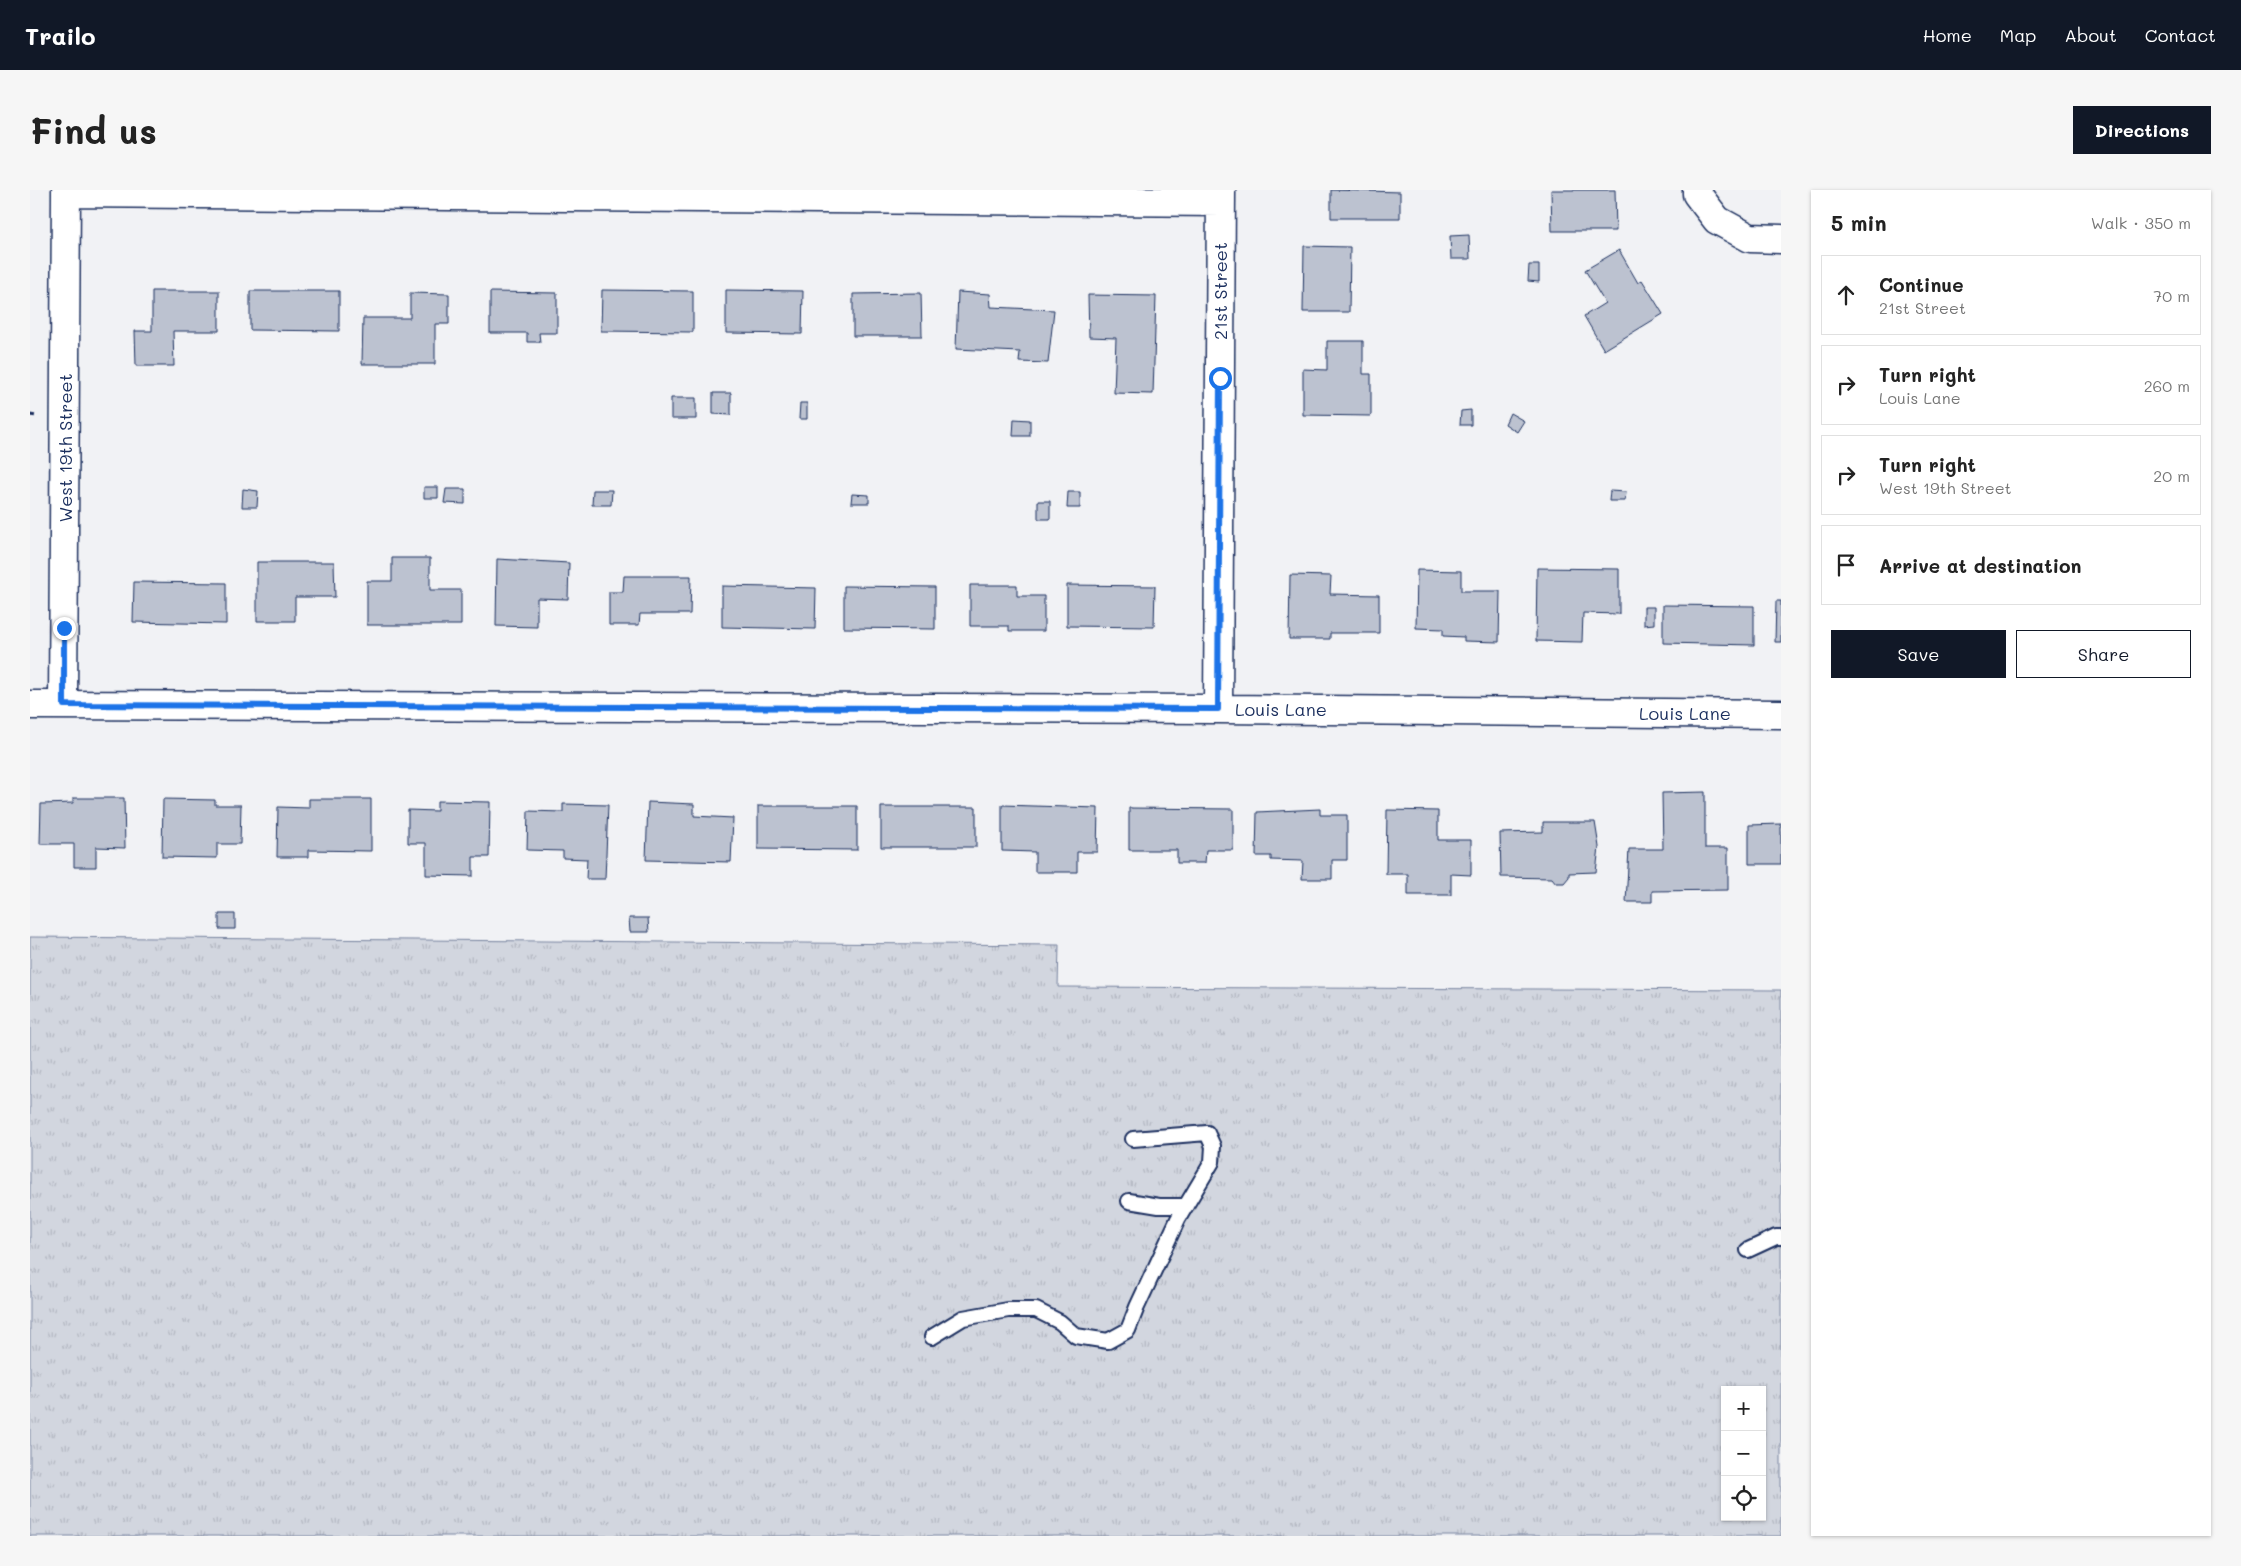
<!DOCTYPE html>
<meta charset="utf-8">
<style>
body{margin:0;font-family:Mali,sans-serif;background:#f6f6f6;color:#222}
.controls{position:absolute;right:15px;bottom:15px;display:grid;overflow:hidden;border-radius:0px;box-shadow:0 1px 4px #0004}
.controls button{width:45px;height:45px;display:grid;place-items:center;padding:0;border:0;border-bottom:1px solid #e0e0e0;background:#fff;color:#222;font:25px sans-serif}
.stop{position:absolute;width:15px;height:15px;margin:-11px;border:4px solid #1a73e8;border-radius:50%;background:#fff}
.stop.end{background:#1a73e8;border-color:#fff;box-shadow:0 1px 5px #0008}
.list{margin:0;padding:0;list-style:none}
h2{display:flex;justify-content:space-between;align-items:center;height:65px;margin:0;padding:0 20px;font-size:21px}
h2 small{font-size:16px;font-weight:400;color:#767676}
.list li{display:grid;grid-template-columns:32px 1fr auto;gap:15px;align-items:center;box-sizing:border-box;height:80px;margin:0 10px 10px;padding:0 10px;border:1px solid #e0e0e0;border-radius:0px}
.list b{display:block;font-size:19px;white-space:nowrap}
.list p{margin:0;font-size:16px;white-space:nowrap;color:#767676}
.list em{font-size:16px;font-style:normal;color:#767676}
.actions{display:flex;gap:10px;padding:15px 20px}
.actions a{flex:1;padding:11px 0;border:1px solid #111827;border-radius:0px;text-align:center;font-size:18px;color:#111827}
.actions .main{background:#111827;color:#fff}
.icon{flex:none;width:28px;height:28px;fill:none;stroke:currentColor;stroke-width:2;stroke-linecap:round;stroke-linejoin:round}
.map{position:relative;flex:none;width:1751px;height:1346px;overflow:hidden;border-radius:0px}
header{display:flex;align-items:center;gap:30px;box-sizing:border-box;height:70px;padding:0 25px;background:#111827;color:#fff}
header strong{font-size:24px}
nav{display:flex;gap:28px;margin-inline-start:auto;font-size:18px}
.intro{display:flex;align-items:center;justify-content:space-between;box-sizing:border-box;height:120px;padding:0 30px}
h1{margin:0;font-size:35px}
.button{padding:12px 22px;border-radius:0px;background:#111827;color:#fff;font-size:18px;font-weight:700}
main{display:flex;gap:30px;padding:0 30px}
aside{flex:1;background:#fff;border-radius:0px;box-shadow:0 1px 4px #0004}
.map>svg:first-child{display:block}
.grass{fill:url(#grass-tufts);stroke:#76829e;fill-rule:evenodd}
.building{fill:#bcc2d0;stroke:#1b2f5e}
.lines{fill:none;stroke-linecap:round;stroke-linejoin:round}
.lane-casing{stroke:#1b2f5e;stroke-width:18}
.street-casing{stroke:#1b2f5e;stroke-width:31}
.path{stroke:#1b2f5e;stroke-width:3;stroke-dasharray:5 4;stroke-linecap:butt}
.lane{stroke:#fff;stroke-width:14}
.street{stroke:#fff;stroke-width:28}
.route{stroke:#1a73e8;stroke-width:6}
.labels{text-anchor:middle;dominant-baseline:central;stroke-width:4.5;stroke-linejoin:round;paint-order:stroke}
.street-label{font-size:18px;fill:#1b2f5e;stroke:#fff}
</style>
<header>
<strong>Trailo</strong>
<nav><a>Home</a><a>Map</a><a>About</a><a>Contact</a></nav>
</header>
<div class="intro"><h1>Find us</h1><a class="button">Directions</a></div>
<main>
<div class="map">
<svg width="1751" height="1346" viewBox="0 0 1751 1346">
<defs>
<pattern id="grass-tufts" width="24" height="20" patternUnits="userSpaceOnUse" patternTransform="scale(1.25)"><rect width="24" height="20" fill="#d2d6df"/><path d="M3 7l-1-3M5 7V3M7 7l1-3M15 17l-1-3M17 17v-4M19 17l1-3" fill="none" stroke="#b4b8c2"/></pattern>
</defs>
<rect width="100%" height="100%" fill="#f1f2f5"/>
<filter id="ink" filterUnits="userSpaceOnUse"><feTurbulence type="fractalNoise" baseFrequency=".02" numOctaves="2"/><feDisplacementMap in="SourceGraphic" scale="10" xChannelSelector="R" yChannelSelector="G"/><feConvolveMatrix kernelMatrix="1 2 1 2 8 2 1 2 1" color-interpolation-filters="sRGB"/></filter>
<g filter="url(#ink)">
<!-- grass -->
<path class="grass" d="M0 747 1029 755 1028 797 1751 800V1346H0ZM1695 1200H1732V1327H1695Z"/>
<!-- building -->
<path class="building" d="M1301 0 1370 2V28H1301Z
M1521 0H1585L1586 41H1522Z
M1439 45 1440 69H1421L1420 46Z
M1274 56 1320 57 1319 122H1273Z
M1589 60 1608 93 1612 90 1633 124 1574 160 1554 126 1575 113 1555 80Z
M1499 75H1509V92L1498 91Z
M572 100 663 101V142L571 141Z
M696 100 773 101 772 144 696 143Z
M122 101H189V141H143L144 176H106L105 141H122Z
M220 101H309V141L220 140Z
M460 102 527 103V143H509L510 152H497V143H460Z
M928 102 960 104 961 117 1024 120 1018 173 989 172 990 162 926 159Z
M380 103 419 104V134H405V174H332L333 128H380Z
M891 103 892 146H823V104Z
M1058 105 1126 106 1123 204 1084 203 1086 148 1059 147Z
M1297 151H1333V184H1341V226L1273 225V179L1297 180Z
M683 203H701V225L683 224Z
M641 208H666V229H641Z
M770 213H777V229H769Z
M1441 220V235H1430L1431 221Z
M1480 223 1494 231 1487 242 1475 234Z
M984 229 1000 230V246H983Z
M394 297H408V308H394Z
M213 299 228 301 227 317H212Z
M416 299H435V314L414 313Z
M563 300H582L581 315H562Z
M1580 301 1596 302 1595 311H1579Z
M1038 302H1050V318H1037Z
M822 304 839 305V313H821Z
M1008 311H1020V329H1008Z
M362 368H400V400H431V435H337V391H362Z
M467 369 539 373 538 409 507 408V437L466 436Z
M227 372H304L305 407H265V431H227Z
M1507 378 1589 379V424L1553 423 1552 452 1506 451Z
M1387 380 1431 381V401H1470L1469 452 1434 451V447L1413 446V439L1386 438Z
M1260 385 1301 386 1300 404 1349 405V443H1300V449H1259Z
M594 386H661L660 424H610L609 435H579V402H593Z
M104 392 196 393V434L103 432Z
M940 395H987V406H1014V441H979V436H940Z
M1037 395 1125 396 1124 437 1037 436Z
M692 396 786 398 785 439 692 437Z
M814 396 905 397V439L814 438Z
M1746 411H1751V452H1745Z
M1633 415 1724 416V455L1633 453Z
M1614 417H1624V434L1614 435Z
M1675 602V658H1698V700L1622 701V712H1596L1599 659H1633L1632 603Z
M43 608H94L95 658 66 657V677H44V654H10L11 614 43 613Z
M133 609 185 610V615H211L210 654H187V668L132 667Z
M279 609H341V661L278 660V667H247L248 617 279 618Z
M407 611 460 612 459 667H443V686L396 685V653H378V620L407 621Z
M618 612 664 614V626L703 628 701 672 616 670Z
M533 614 578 615 575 689H556L557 669 533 668V661L497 660 498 621 533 622Z
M972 615 1068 618 1067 662H1047V682H1005V662L972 661Z
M728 616H827V660L728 659Z
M851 617H946V657H851Z
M1099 618 1203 619V660H1176L1175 673H1147V660H1099Z
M1290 619V625H1317V670H1302V689H1272L1273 671 1241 670V666H1226L1227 622Z
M1357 620 1408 621V650H1441V685L1421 684V705H1378V684H1356Z
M1513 632H1565L1569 657 1566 682 1539 683V687L1534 693H1526L1522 688 1471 687 1470 643 1513 642Z
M1751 634V674H1719V635Z
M189 724H205V739H189Z
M599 728H618L619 742H600Z"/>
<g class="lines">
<!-- lane casing -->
<g class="lane-casing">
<path id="lane" d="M1099 1011 1129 1016H1156
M1718 1060 1746 1047H1751
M902 1147 933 1128 978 1120H1006L1030 1132 1046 1146 1078 1151 1098 1140 1107 1117 1148 1029 1182 972 1183 956 1177 943 1103 949"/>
</g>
<!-- street casing -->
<g class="street-casing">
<path id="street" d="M1667 0V4L1687 30 1720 48 1751 49
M36 3 1191 12
M0 515 1188 519 1751 524
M33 515 36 0
M1188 519 1191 0"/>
</g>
<!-- path -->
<path class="path" d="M0 225 7 226"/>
<!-- lane -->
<use href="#lane" class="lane"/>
<!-- street -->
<use href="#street" class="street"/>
</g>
</g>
<g class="lines" filter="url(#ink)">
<!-- route -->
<path class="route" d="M34 438V515L1188 519 1190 188"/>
</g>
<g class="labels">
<!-- street labels -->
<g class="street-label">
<text transform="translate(1190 101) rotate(-90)">21st Street</text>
<text transform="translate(35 258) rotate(-90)">West 19th Street</text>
<text x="1251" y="519">Louis Lane</text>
<text x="1655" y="523">Louis Lane</text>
</g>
</g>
</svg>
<div class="controls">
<button>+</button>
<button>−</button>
<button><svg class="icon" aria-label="locate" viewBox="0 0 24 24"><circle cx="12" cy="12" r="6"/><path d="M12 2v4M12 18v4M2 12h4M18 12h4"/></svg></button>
</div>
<div class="stop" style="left:1190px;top:188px"></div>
<div class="stop end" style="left:34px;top:438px"></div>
</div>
<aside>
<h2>5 min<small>Walk · 350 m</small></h2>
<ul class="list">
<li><svg class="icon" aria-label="ahead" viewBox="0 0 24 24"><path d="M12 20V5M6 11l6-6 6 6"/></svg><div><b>Continue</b><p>21st Street</p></div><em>70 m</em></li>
<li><svg class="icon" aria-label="right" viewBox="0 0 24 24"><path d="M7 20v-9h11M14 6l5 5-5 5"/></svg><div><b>Turn right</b><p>Louis Lane</p></div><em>260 m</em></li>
<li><svg class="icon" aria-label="right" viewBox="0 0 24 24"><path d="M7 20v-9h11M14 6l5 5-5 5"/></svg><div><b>Turn right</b><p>West 19th Street</p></div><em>20 m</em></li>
<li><svg class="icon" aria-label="arrive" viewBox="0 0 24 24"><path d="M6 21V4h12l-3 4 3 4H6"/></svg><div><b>Arrive at destination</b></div></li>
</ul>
<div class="actions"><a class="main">Save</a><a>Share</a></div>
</aside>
</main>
